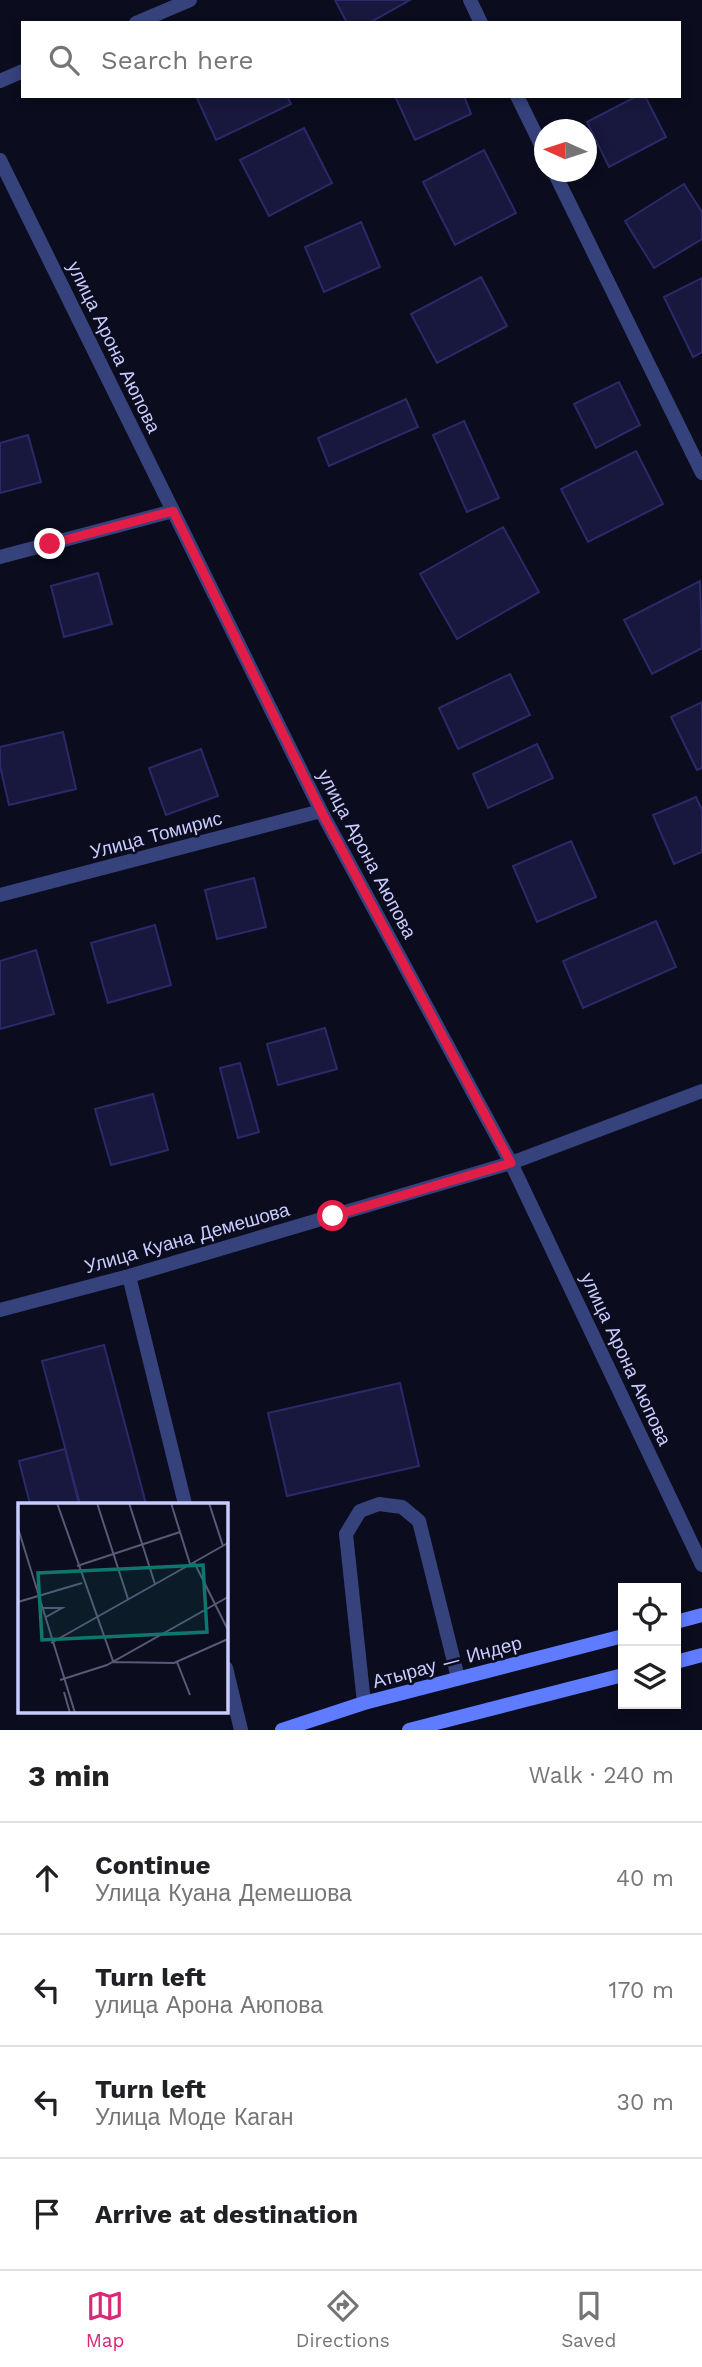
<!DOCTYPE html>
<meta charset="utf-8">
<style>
body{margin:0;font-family:"Work Sans",sans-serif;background:#f2f2f2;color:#202124}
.controls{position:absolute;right:21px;bottom:21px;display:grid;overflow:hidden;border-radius:0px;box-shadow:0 4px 10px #0003}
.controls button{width:63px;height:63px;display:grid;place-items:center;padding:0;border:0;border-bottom:2px solid #e0e0e0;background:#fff;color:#202124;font:35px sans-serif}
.compass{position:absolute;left:534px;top:119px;width:63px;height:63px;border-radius:50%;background:#fff;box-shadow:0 4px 10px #0003;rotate:273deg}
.stop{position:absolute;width:21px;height:21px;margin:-16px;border:5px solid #e11d48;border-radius:50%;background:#fff}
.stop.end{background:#e11d48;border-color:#fff;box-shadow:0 2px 7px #0008}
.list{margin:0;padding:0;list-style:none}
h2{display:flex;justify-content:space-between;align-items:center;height:91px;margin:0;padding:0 28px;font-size:30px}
h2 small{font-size:23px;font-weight:400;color:#757577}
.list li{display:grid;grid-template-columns:46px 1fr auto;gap:21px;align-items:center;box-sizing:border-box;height:112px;padding:0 28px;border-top:2px solid #e0e0e0}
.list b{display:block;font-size:26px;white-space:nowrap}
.list p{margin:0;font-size:23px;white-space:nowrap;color:#757577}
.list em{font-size:23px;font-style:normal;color:#757577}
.icon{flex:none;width:38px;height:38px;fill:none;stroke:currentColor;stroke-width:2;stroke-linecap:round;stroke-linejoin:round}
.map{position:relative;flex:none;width:702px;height:1730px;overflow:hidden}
.search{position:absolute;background:#fff;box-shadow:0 4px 10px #0003;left:21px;right:21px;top:21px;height:77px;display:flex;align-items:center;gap:18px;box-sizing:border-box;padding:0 24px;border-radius:0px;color:#757577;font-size:26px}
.sheet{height:539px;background:#fff}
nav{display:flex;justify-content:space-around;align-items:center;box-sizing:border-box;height:98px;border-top:2px solid #e0e0e0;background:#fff;font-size:19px;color:#757577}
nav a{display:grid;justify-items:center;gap:4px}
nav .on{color:#db2777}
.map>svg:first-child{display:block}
.building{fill:#18183e;stroke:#2a2a6a;stroke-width:2}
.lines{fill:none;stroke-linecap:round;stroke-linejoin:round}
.lane{stroke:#36427c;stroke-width:14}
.street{stroke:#36427c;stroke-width:14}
.secondary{stroke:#5f7bff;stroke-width:14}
.route{stroke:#e11d48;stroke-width:9}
.labels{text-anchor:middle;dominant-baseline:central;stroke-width:5;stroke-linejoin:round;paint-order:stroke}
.street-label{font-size:19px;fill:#c8ccff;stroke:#0b0c1d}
.inset-road{fill:none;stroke:#575977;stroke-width:2}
.view{fill:#0f766e;fill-opacity:0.15;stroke:#0f766e;stroke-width:3.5}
.inset-edge{fill:none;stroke:#c8ccff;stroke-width:3.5}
</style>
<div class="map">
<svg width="702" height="1730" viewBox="0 0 702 1730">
<rect width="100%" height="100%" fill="#0b0c1d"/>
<!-- building -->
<path class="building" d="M335 0H410L369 23H347Z
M196 96H287L291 104 216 140Z
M395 96H464L471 114 415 140Z
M637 96H645L666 137 609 167 587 122Z
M304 128 332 183 269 216 240 160Z
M484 150 516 213 455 245 423 182Z
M684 184 702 212V239L654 268 625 221Z
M361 222 380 267 324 292 305 247Z
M481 277 507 326 437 363 411 314Z
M702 278V352L693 357 664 297Z
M619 382 640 425 596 448 574 404Z
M406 399 418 427 329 466 318 438Z
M464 421 499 498 467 512 433 435Z
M28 435 41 482 0 493V443Z
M636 451 663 504 588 542 561 489Z
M503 527 539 592 457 639 420 574Z
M98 573 112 624 64 637 51 586Z
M700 581 702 648 652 674 624 620Z
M510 674 530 715 458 749 439 708Z
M702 702V768L697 770 671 717Z
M63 732 76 789 9 805 0 766V747Z
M537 744 553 778 488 808 473 774Z
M201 749 218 796 166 815 149 768Z
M696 797 702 810V852L674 864 653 815Z
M571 841 596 897 537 922 513 866Z
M254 878 266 927 217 939 205 890Z
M656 921 676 967 583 1008 563 961Z
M155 925 171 985 108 1003 91 943Z
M36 950 54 1014 0 1029V961Z
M325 1028 337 1069 278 1085 267 1044Z
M240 1063 259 1132 238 1138 220 1068Z
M153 1094 168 1150 111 1165 95 1109Z
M104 1345 146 1504H80L42 1361Z
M400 1383 419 1466 287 1496 268 1413Z
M65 1449 79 1504H30L19 1461Z"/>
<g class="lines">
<!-- lane -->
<path class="lane" d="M364 1703 346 1534 360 1511 379 1504 402 1507 419 1521 458 1678"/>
<!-- street -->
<path class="street" d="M470 0 481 23
M136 23 190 0
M0 81 23 71
M517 96 544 151
M0 160 321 811 511 1163 702 1565
M554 172 702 473
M0 557 173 511
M0 895 321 811
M129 1276 185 1504
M0 1310 129 1276 511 1163 702 1091
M226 1668 241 1730"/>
<!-- secondary -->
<path class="secondary" d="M676 1622 702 1615
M676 1662 702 1655
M282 1730 364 1703 623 1636
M409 1730 623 1675"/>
</g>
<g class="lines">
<!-- route -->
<path class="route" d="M50 544 173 511 321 811 511 1163 333 1216"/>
</g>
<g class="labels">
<!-- street labels -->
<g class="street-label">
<text transform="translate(114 347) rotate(64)">улица Арона Аюпова</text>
<text transform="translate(156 835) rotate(-15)">Улица Томирис</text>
<text transform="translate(367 854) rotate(62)">улица Арона Аюпова</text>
<text transform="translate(187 1238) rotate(-16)">Улица Куана Демешова</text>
<text transform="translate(626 1359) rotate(65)">улица Арона Аюпова</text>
<text transform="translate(447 1662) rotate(-15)">Атырау — Индер</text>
</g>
</g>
<!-- overview -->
<g transform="translate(18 1503)">
<rect width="210" height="210" fill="#0b0c1d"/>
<path class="inset-road" d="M39 0 95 158M79 0 110 96M111 0 137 81M153 0 172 61M191 0 205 43M0 25 57 210M176 59 210 127M59 63 162 29M0 99 64 80M25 105H44L28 114M33 140 210 40M94 159 156 160 210 136M159 159 172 192M42 177 89 162 210 94M46 189 52 210"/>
<path class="view" d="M185 62 189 129 24 137 20 70Z"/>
<rect width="210" height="210" class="inset-edge"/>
</g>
</svg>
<div class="controls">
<button><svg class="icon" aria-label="locate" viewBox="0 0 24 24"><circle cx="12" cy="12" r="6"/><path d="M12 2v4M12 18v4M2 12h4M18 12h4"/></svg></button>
<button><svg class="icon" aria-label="layers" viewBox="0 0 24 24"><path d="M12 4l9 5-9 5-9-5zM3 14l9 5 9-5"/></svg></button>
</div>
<svg class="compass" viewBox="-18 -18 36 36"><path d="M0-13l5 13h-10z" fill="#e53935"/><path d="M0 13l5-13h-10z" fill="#757577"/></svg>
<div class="stop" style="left:333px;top:1216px"></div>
<div class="stop end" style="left:50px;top:544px"></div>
<div class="search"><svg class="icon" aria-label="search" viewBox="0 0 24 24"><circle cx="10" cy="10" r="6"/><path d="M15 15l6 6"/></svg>Search here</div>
</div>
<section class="sheet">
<h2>3 min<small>Walk · 240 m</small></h2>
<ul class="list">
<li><svg class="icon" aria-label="ahead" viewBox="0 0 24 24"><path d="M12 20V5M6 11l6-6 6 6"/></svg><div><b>Continue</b><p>Улица Куана Демешова</p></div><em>40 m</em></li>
<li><svg class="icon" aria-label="left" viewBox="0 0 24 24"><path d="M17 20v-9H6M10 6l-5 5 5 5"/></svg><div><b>Turn left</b><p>улица Арона Аюпова</p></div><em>170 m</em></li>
<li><svg class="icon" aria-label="left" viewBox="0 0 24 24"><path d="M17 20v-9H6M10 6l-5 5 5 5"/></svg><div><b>Turn left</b><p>Улица Моде Каган</p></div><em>30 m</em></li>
<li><svg class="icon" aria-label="arrive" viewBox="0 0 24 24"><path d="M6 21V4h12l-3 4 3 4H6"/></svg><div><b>Arrive at destination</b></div></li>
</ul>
</section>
<nav>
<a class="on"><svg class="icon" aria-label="map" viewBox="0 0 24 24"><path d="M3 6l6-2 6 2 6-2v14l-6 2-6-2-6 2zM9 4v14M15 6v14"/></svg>Map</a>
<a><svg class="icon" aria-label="directions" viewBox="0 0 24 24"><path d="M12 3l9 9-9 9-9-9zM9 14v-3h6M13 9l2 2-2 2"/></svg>Directions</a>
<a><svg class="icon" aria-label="saved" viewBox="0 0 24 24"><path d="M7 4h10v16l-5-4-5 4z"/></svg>Saved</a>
</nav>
